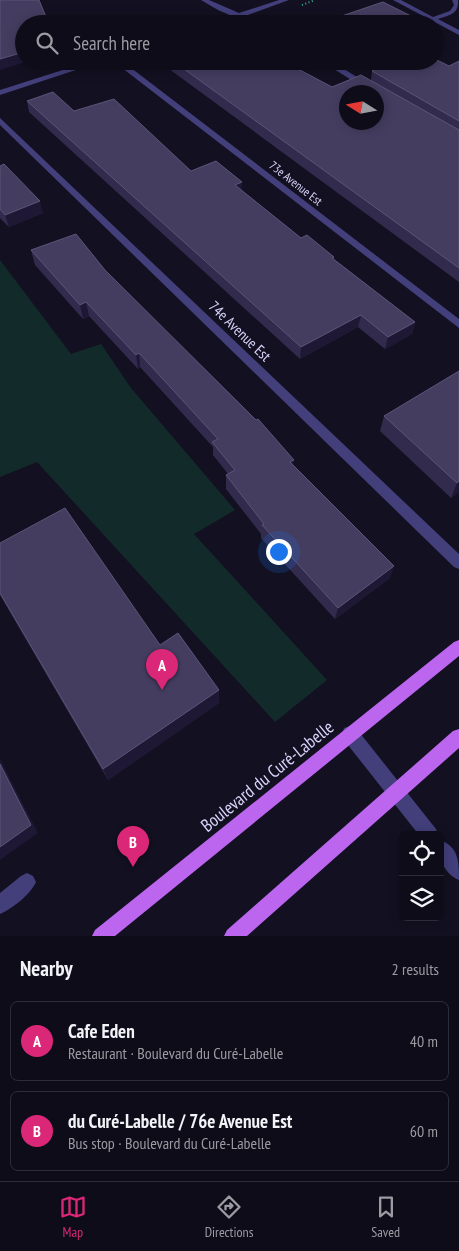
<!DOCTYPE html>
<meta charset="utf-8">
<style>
body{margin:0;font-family:"PT Sans Narrow",sans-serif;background:#1c1a26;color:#f1f3f6}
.controls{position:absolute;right:15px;bottom:15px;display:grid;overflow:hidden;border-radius:8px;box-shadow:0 2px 12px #0003}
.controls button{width:45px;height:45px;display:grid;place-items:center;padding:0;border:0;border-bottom:1px solid #2e2c38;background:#0e0c19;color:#f1f3f6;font:25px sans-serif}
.compass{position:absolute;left:339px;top:85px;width:45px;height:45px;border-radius:50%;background:#0e0c19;box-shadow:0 2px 12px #0003;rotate:281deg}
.you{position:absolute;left:278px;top:551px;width:18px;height:18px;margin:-12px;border:4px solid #fff;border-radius:50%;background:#1a73e8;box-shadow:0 0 0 8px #1a73e833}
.badge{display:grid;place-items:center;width:32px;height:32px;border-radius:50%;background:#db2777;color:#fff;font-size:16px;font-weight:700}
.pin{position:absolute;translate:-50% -41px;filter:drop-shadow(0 1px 2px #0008)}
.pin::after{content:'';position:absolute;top:26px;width:18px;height:15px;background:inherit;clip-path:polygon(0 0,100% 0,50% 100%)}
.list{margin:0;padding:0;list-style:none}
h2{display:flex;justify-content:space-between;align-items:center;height:65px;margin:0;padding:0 20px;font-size:21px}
h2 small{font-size:16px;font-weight:400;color:#9b9ba2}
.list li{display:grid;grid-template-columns:32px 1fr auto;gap:15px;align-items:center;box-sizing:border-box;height:80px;margin:0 10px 10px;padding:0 10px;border:1px solid #2e2c38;border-radius:8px}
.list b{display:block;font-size:19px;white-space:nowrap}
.list p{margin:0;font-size:16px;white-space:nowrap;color:#9b9ba2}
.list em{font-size:16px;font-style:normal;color:#9b9ba2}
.icon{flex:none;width:28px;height:28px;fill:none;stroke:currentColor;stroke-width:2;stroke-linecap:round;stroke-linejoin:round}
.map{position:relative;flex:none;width:459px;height:936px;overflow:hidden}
.search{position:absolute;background:#0e0c19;box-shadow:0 2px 12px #0003;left:15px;right:15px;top:15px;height:55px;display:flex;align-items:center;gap:12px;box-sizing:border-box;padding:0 18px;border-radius:28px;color:#9b9ba2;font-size:19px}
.sheet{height:245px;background:#0e0c19}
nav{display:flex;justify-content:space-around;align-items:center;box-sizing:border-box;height:70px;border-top:1px solid #2e2c38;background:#0e0c19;font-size:14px;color:#9b9ba2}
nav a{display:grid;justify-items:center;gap:2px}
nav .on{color:#db2777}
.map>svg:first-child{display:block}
.green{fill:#132a2a}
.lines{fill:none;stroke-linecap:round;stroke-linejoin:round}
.path{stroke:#3aa8a2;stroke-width:2;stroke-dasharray:1 2.5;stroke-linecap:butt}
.lane{fill:#423f7b;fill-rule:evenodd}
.street{fill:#423f7b;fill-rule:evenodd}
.primary{fill:#bc66f0;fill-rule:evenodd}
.wall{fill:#322b4d}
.shaded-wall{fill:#1e1834}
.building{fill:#443d60;stroke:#5b5578;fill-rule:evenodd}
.labels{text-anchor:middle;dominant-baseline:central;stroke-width:4;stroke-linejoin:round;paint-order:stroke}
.far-street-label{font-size:12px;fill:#d9d4fb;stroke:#131021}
.street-label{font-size:15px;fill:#d9d4fb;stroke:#131021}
.near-street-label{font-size:18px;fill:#d9d4fb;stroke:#131021}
</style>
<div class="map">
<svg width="459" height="936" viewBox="0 0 459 936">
<rect width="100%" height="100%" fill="#131021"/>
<!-- green -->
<path class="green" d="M0 260 71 354 101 344 131 388 235 510 194 534 327 680 275 722 37 462 0 477Z"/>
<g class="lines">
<!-- path -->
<path class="path" d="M302 5 315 0"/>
<!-- lane -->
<path class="lane" d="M350 726 356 728 436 829 438 835H419L344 740 342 734 344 728Z
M440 840C459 847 459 862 459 880 441 872 440 857 440 840Z
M27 873 33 876 36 882C31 894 12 909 0 914V893L21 876Z"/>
<!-- street -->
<path class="street" d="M201 0H209L239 13 279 0H289L245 16 264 24C255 24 248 20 240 19 233 18 220 24 211 24L232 16 218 10Z
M393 0H401L433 17 450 11 454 5 452 0H458C459 14 450 15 438 19L459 30V35Z
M91 61H103L0 95V90Z
M113 61H122L459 319V328Z
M321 61H331L373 87 366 89Z
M0 118 459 554V569L454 567 0 125Z"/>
<!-- primary -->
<path class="primary" d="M459 640V656L115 936H92L95 930 454 642Z
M459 729V748L247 936H224L227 930 453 731Z"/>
</g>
<!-- wall -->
<path class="wall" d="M165 61H283L332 87 371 80 372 71 377 69 364 61H435L449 66 459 61V282L165 66Z
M27 101 74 111 191 171 242 182V191L301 238 334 257V259L415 322 412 334 385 349 358 327 300 359 29 112Z
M0 166 43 213 9 227 0 218Z
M31 250 105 270 293 466 390 578 335 619 261 538V534L226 489V475L228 474 213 455V447L140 367 138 369 89 316 83 319 35 265Z
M459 371V492L451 498 380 431 384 416Z
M0 543 160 645 219 690V703L108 780 0 595Z"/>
<!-- shaded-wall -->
<path class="shaded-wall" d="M24 52V61H29L0 70V59Z
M242 182V194L235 185Z
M40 201 43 213 9 227 5 215Z
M86 302 89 316 83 319 80 305Z
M361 315 358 327 300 359 301 347Z
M415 322 412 334 385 349 388 337Z
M139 353 140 367 138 369 136 355Z
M294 460 292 473 290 462Z
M459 481V492L451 498 457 483Z
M394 566 390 578 335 619 338 608Z
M219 690V703L108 780 103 769Z
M0 759 38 833 0 860Z"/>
<!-- building -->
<path class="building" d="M0 0H39L49 24H24V52L0 59Z
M383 2 425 23 318 24Z
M435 59 449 66 459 61V121L372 71 389 64 384 61H435Z
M173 61H283L332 87 361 75 459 130V268ZM346 92H376V122H346Z
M53 92 74 111 114 99 191 171 216 161 242 182 235 185 301 238 307 235 334 257 332 258 415 322 388 337 361 315 301 347 27 101Z
M4 164 40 201 5 215 0 209V166Z
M76 234 105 270 256 420 258 419 294 460 290 462 394 566 338 608 262 525 264 524 226 475 235 470 212 442 218 439 139 353 136 355 86 302 80 305 31 250Z
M459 371V481L457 483 384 416Z
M65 508 160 645 178 633 219 690 103 769 0 593V543Z
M0 764 31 825 0 847Z"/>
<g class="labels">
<!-- far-street labels -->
<g class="far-street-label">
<text transform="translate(296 183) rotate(38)">73e Avenue Est</text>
</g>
<!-- street labels -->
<g class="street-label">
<text transform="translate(240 331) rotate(44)">74e Avenue Est</text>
</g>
<!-- near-street labels -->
<g class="near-street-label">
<text transform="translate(267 776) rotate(-39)">Boulevard du Curé-Labelle</text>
</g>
</g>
</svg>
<div class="controls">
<button><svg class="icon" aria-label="locate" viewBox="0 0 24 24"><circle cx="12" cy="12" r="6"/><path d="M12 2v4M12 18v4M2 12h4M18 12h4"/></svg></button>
<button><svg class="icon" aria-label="layers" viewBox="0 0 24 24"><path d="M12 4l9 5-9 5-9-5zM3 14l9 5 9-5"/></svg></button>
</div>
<svg class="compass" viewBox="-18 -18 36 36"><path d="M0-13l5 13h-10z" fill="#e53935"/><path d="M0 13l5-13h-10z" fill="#9b9ba2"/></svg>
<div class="you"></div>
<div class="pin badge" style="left:162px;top:690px">A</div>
<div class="pin badge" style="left:133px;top:867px">B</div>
<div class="search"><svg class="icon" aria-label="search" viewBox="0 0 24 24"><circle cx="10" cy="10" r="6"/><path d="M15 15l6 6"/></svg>Search here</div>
</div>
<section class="sheet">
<h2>Nearby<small>2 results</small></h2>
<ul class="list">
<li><span class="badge">A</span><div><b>Cafe Eden</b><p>Restaurant · Boulevard du Curé-Labelle</p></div><em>40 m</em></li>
<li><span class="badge">B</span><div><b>du Curé-Labelle / 76e Avenue Est</b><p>Bus stop · Boulevard du Curé-Labelle</p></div><em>60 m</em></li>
</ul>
</section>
<nav>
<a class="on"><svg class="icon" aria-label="map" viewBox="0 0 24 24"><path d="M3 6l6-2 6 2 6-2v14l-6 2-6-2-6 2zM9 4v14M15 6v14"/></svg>Map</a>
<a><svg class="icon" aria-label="directions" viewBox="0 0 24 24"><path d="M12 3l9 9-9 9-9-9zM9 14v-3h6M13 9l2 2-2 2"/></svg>Directions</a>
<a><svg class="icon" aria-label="saved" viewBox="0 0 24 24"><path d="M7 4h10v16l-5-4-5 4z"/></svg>Saved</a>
</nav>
